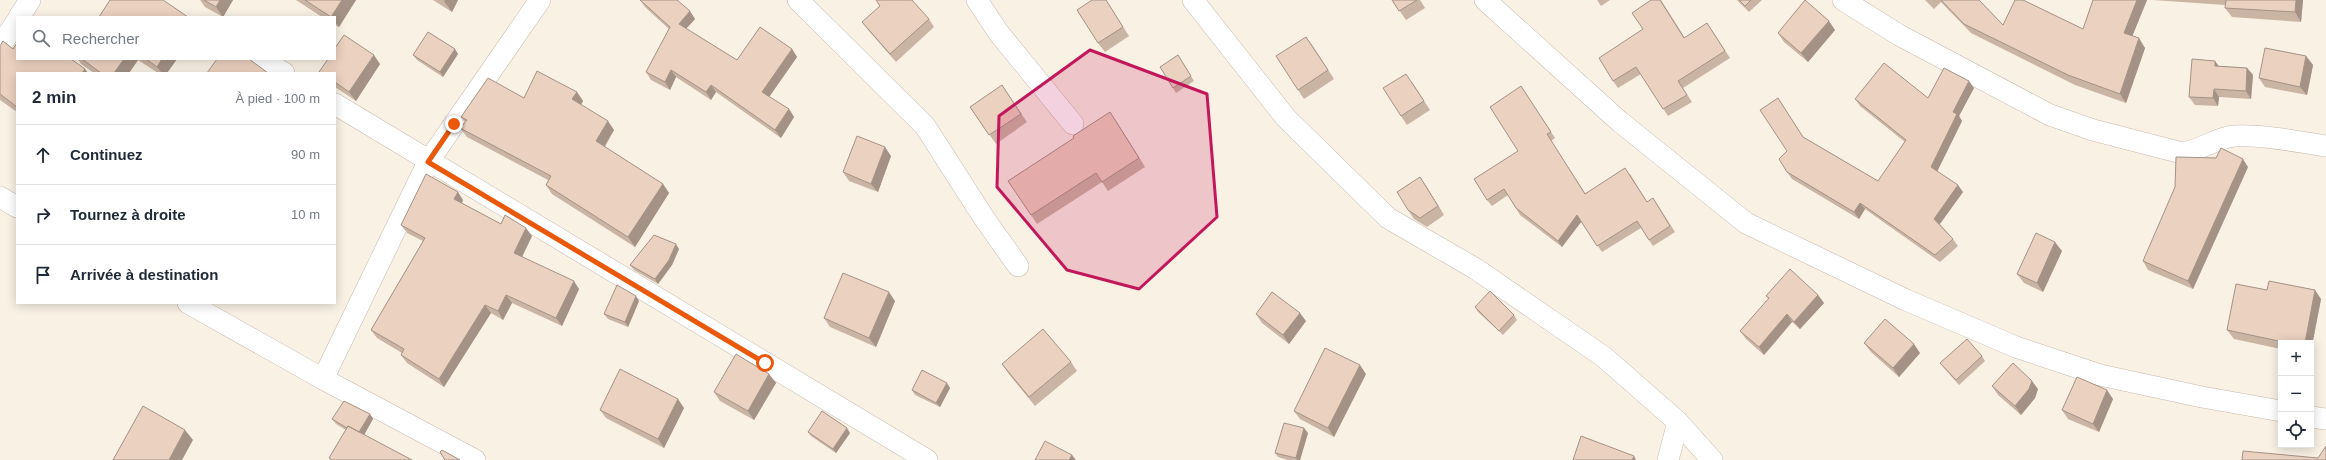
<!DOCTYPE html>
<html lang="fr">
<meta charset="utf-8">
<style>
body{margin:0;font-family:Helvetica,sans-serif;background:#f6f6f7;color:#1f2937}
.controls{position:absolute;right:12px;bottom:12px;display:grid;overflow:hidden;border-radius:0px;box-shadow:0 2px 10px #0003}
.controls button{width:36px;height:36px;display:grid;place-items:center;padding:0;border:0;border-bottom:1px solid #e0e1e3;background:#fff;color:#1f2937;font:20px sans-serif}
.stop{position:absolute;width:12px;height:12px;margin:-9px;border:3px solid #ea580c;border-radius:50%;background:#fff}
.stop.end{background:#ea580c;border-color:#fff;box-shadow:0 1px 4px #0008}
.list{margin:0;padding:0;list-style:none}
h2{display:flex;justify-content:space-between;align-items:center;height:52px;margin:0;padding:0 16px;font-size:17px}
h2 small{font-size:13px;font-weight:400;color:#747a83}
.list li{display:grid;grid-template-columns:26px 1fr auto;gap:12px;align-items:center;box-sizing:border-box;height:60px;padding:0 16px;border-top:1px solid #e0e1e3}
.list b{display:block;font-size:15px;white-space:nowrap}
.list em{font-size:13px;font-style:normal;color:#747a83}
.icon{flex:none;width:22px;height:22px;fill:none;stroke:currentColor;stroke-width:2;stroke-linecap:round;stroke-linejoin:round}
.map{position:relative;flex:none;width:2326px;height:460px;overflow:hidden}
.search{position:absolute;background:#fff;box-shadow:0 2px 10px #0003;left:16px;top:16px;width:320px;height:44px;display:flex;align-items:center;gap:10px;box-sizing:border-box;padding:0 14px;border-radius:0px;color:#747a83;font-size:15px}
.panel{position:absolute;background:#fff;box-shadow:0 2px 10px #0003;left:16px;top:72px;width:320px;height:232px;border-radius:0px}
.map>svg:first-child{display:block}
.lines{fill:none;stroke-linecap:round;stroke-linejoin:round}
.street-casing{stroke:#c8b9ac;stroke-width:22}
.street{stroke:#fff;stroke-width:21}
.wall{fill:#cab4a4}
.shaded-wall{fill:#a49286}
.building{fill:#ebd1bf;stroke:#a49286}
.route{stroke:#ea580c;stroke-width:5}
.marked{fill:#c2185b;fill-opacity:0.2;stroke:#c2185b;stroke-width:3;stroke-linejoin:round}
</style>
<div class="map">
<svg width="2326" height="460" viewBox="0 0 2326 460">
<rect width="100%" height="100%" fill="#f9f1e4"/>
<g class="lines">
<!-- street casing -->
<g class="street-casing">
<path id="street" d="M798 0 925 126 984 218 1018 266
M977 0 998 32 1073 124
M1193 0 1286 118 1388 218 1476 269 1604 357 1678 422 1712 460
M1485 0 1619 121 1746 223 1906 300 2016 347 2100 375 2202 397 2281 411
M1843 0 1899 35 2050 115 2093 130 2182 153C2200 151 2215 138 2234 136 2260 134 2299 142 2326 146
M19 17 30 0
M0 46 17 21
M261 59 284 73
M335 104 927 460
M0 197 17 207
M188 303 323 379 475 460
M323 379 428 162 540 0
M2311 417 2326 419
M1668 460 1678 422"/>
</g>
<!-- street -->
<use href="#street" class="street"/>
</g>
<!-- wall -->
<path class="wall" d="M200 0H233L223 17 205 7Z
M296 0H356L339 27 335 25V17H322Z
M433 0H458L452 12Z
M640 0 695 19 686 29 737 60 792 49 797 57 769 97 789 109 794 117 781 138 716 92 711 100 676 77 670 90 651 80 646 72 669 29 645 7Z
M1106 0 1129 36 1105 52 1098 43Z
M1392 0H1420L1425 8 1406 20Z
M1597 0H1610L1601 6Z
M1661 0 1685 38 1707 23 1730 58 1683 88 1692 102 1668 116 1641 74 1618 88 1613 81 1643 29Z
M1737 0H1762L1749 12Z
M1925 0H1979L2003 25 2083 29 2093 0H2147L2132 36 2145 48 2126 103 2075 85 1971 33 1941 2 1934 9Z
M2153 0H2303L2301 22 2232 17 2225 8V5Z
M929 19 934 27 896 62 868 30 862 22Z
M1835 30 1808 62 1784 42 1778 33Z
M1306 37 1334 79 1304 99 1298 90Z
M0 46 13 49 17 73V112L0 100Z
M458 54 443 77 417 60 413 55Z
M1178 55 1194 81 1176 93 1173 88Z
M2306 56 2313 65 2307 95 2265 87 2259 78Z
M78 59H177L167 73H158L138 60 129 73H94L81 64Z
M380 64 356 101 335 87V73H320L319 72Z
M2219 66 2247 68 2253 75 2251 99 2219 97 2218 106 2195 105 2189 97Z
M1412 82 1430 110 1407 125 1401 116Z
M1002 85 1027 122 996 144 970 107Z
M1521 86 1555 138 1551 141 1585 193 1630 174 1647 202 1657 204 1675 232 1653 246 1641 228 1602 252 1581 221 1562 247 1520 215 1508 195 1492 206 1487 200 1518 151Z
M1974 88 1959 116 1962 121 1937 171 1963 192 1940 224 1953 239 1958 246 1940 262 1865 209 1859 219 1792 179 1787 172V151L1778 98 1803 137 1878 181 1905 142 1860 106 1855 99 1928 98Z
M577 92 583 101 581 105 614 130 605 147 663 184 669 193 635 247 552 194 546 185 548 180 467 137 460 128 465 122 461 117Z
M1110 112 1145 167 1108 191 1102 182 1037 224 1031 215 1074 138Z
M891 156 878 192 849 181 843 172Z
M2248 167 2193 289 2148 270 2143 261Z
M1426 186 1444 215 1427 227 1414 219 1408 210Z
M463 200 462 203 501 224 532 236 522 257 579 289 562 326 512 303 503 320 491 313 444 387 407 363 401 355 402 353 377 338 371 330 423 241 407 233 401 225Z
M679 249 672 265 658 284 634 270 630 265Z
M2062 251 2043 292 2024 283 2017 274Z
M2267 290 2321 299 2311 351V343H2281V349L2234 339 2227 330Z
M1818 295 1824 303 1800 329 1792 322 1764 355 1746 339 1740 331 1769 299 1766 296Z
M639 301 628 327 608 319 604 314Z
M895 301 876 347 830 327 824 318Z
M1475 307 1514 315 1517 320 1503 335 1478 312Z
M1256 314 1306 321 1289 344 1262 323Z
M1864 343 1920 353 1899 377 1871 352Z
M1982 356 1985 361 1959 385 1944 368 1940 363Z
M1071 362 1077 371 1035 406 1008 373 1002 364Z
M769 374 776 383 754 420 720 401 714 392Z
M1366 374 1334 437 1300 419 1294 411Z
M1992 386 2038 389 2035 398 2021 415 1998 395Z
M950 388 940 407 915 395 912 390Z
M2113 399 2099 432 2068 419 2062 410Z
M684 408 664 448 606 418 600 410Z
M370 414 373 419 364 435 412 460H331L329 458 346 430 336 424 332 419Z
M808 432 850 433 836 453 811 436Z
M1308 433 1300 460H1288L1278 457 1275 453Z"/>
<!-- shaded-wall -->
<path class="shaded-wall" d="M220 0H233L223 17 216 7Z
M342 0H356L339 27 335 22V17H331Z
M445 0H458L452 12 444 1Z
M2137 0H2147L2130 42 2124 33Z
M2296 0H2303L2301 22 2295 12Z
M690 11 695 19 684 31 679 24Z
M1829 21 1835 30 1808 62 1801 53Z
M1306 37 1312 45 1334 79Z
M2139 38 2145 48 2126 103 2120 94Z
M455 49 458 54 443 77 440 72Z
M792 49 797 57 767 100 762 92Z
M374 55 380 64 356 101 349 92Z
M2306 56 2313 65 2307 95 2300 87Z
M124 59H138V60L129 73H114Z
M162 59H177L167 73H162L157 67Z
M2215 61 2221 69 2215 66Z
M2247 68 2253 75 2251 99 2246 91Z
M85 69 88 73H82Z
M671 70 676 77 670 90 665 82Z
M1969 81 1974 88 1959 116 1962 121 1936 174 1931 167 1953 112Z
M711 85 716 92 711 100 706 92Z
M2214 89 2219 97 2218 106 2213 98Z
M577 92 583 101 579 108 572 99Z
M789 109 794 117 781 138 775 130Z
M1110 112 1116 121 1145 167 1139 158Z
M608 121 614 130 602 150 596 141Z
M885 147 891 156 878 192 871 184Z
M2243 159 2248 167 2193 289 2188 281Z
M1420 177 1426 186 1444 215 1438 206Z
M663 184 669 193 635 247 628 237Z
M1958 185 1963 192 1939 225 1934 219Z
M458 192 463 200 460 207 454 199Z
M1860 203 1865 209 1859 219 1854 212Z
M1577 215 1582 221 1562 247 1558 241Z
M526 228 532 236 520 261 514 253Z
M2055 242 2062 251 2043 292 2037 283Z
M676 244 679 249 672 265 658 284 655 279Z
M574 281 579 289 562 326 556 318Z
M2315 290 2321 299 2311 351V343H2305Z
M889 292 895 301 876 347 869 338Z
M506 295 512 303 503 320 498 311Z
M1818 295 1824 303 1800 329 1794 322Z
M636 296 639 301 628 327 625 322Z
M485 305 491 313 444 387 439 379Z
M1300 313 1306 321 1289 344 1283 335Z
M1787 314 1792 322 1764 355 1759 347Z
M1914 344 1920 353 1899 377 1893 368Z
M1360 365 1366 374 1334 437 1328 428Z
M769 374 776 383 754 420 748 411Z
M2032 381 2038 389 2035 398 2021 415 2015 406Z
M947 383 950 388 940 407 936 403Z
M2107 390 2113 399 2099 432 2093 424Z
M678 399 684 408 664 448 658 439Z
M370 414 373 419 361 440 358 435Z
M847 428 850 433 836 453 833 449Z
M1304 428 1308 433 1300 460H1297L1296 458Z
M185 430 193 440 182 460H169Z
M1072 455 1076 460H1069Z
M1634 456 1636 460H1632Z"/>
<!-- building -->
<path class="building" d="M110 0H163L188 17H99Z
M204 0H220L216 7Z
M305 0H342L331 17Z
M640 0H677L690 11 679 24 737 60 760 27 792 49 762 92 789 109 775 130 711 85 706 92 671 70 665 82 646 72 670 27Z
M876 0H912L929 19 890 54 862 22 880 6Z
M1092 0H1106L1123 27 1098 43 1077 10Z
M1392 0H1417L1399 11Z
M1651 0H1660L1684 38 1707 23 1725 51 1678 81 1687 95 1663 109 1636 67 1613 81 1599 58 1643 29 1632 13Z
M1739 0H1751L1745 6Z
M1805 0 1829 21 1801 53 1778 33Z
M1941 0H1979L2003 25 2015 0H2023L2083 29 2093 0H2137L2124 33 2139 38 2120 94 2068 75 1964 24Z
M2226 0H2296L2295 12 2225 8Z
M428 32 455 49 440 72 413 55Z
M344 35 374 55 349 92 335 82V73H322L319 72 328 59H335V48Z
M1306 37 1328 70 1298 90 1276 56Z
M3 41 13 49 17 43V59H71L85 69 82 73H17V107L0 94V46Z
M2265 48 2306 56 2300 87 2259 78Z
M1178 55 1191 76 1173 88 1160 67Z
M82 59H124L114 73H101Z
M146 59H162L157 67Z
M217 59H249L268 73H207Z
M2192 59 2215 61V66L2247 68 2246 91 2214 89 2213 98 2189 97Z
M1884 63 1928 98 1944 68 1969 81 1953 112 1957 114 1931 167 1958 185 1934 219 1953 239 1935 255 1860 203 1854 212 1787 172 1779 159 1787 151 1760 110 1778 98 1803 137 1878 181 1906 140 1855 99Z
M537 71 577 92 572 99 608 121 596 141 663 184 628 237 546 185 551 176 460 128 467 120 461 117 488 78 524 98Z
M1406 74 1424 101 1401 116 1383 88Z
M1002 85 1021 114 989 135 970 107Z
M1521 86 1551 132 1547 134 1585 194 1625 168 1647 202 1653 198 1670 226 1649 240 1637 221 1597 246 1577 215 1558 241 1516 208 1504 189 1487 200 1474 179 1518 151 1490 107Z
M1110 112 1139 158 1102 182 1096 173 1031 215 1008 181 1074 138 1073 136Z
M857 136 885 147 871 184 843 172Z
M2221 148 2243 159 2188 281 2143 261 2175 187 2176 157 2216 158Z
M426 174 458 192 454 199 501 224 505 215 526 228 514 253 574 281 556 318 506 295 498 311 485 305 439 379 401 355 404 349 371 330 425 238 401 225Z
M1420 177 1438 206 1420 218 1408 210 1397 192Z
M2036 233 2055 242 2037 283 2017 274Z
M654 235 676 244 669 260 655 279 630 265Z
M1790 269 1818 295 1794 322 1787 314 1759 347 1740 331 1769 298 1766 296Z
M843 273 889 292 869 338 824 318Z
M2269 281 2315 290 2305 343H2288L2227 330 2236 284 2267 290Z
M617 285 636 296 625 322 604 314Z
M1490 291 1514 315 1499 331 1475 307Z
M1272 292 1300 313 1283 335 1256 314Z
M1885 319 1914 344 1893 368 1864 343Z
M1043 329 1071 362 1029 397 1002 364Z
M1967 339 1982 356 1956 380 1940 363Z
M1325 348 1360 365 1328 428 1294 411Z
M736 354 769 374 748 411 714 392Z
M2013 363 2032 381 2029 389 2015 406 1992 386Z
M620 369 678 399 658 439 600 410Z
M922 370 947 383 936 403 912 390Z
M2077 377 2107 390 2093 424 2062 410Z
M344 401 370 414 359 432 348 426 347 428 332 419Z
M143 406 185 430 169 460H113Z
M822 411 847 428 833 449 808 432Z
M1284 423 1304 428 1296 458 1275 453Z
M348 426 412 460H332L329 458Z
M1581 436 1634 456 1632 460H1573Z
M1045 441 1072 455 1069 460H1035Z
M2326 446V460H2242L2243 451 2318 458Z
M442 450 460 460H445L440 452Z"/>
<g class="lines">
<!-- route -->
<path class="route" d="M454 124 428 162 765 363"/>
</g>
<!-- marked area -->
<path class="marked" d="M1090 50 1207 94 1217 217 1139 289 1067 270 997 187 999 116Z"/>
</svg>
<div class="controls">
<button>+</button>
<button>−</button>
<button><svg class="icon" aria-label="locate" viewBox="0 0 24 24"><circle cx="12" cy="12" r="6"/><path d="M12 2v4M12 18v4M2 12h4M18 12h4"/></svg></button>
</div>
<div class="stop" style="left:765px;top:363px"></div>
<div class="stop end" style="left:454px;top:124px"></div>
<div class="search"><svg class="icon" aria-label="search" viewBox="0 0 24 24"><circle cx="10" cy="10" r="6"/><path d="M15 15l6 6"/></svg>Rechercher</div>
<section class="panel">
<h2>2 min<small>À pied · 100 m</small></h2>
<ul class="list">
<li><svg class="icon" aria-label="ahead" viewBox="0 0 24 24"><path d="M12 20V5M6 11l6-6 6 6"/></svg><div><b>Continuez</b></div><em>90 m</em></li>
<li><svg class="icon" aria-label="right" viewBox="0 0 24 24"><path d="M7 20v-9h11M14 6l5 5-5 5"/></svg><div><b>Tournez à droite</b></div><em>10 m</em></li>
<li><svg class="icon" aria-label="arrive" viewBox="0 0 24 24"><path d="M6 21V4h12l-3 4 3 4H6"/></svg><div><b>Arrivée à destination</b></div></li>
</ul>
</section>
</div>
